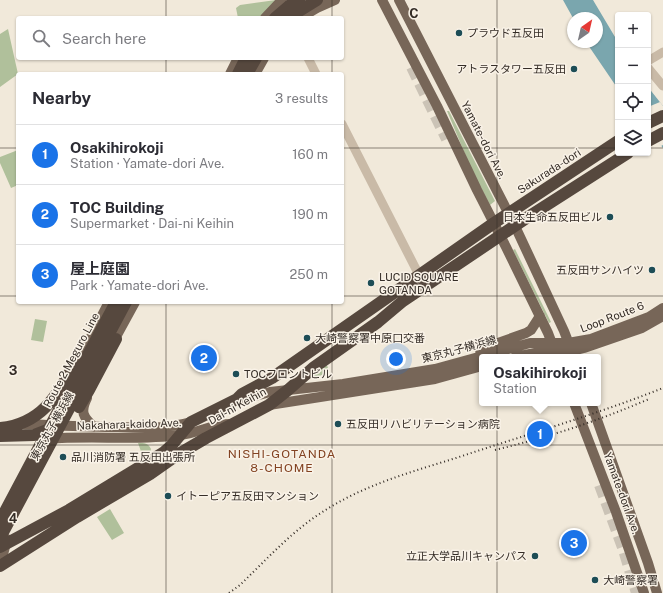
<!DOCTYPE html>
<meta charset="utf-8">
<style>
body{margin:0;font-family:"Public Sans","Noto Sans JP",sans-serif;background:#f7f7f7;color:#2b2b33}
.controls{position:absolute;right:12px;top:12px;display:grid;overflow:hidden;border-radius:4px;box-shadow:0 1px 3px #0004}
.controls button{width:36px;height:36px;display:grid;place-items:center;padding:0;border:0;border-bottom:1px solid #e1e1e2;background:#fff;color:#2b2b33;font:20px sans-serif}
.compass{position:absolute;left:567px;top:12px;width:36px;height:36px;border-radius:50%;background:#fff;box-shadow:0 1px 3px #0004;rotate:34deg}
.you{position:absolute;left:396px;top:359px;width:14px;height:14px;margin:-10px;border:3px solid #fff;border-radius:50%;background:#1a73e8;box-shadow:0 0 0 6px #1a73e833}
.badge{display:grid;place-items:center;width:26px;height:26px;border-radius:50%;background:#1a73e8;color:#fff;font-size:13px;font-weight:700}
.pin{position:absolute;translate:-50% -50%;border:2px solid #fff;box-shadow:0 1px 4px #0006}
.popup{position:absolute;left:479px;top:354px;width:122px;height:52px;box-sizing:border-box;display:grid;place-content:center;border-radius:4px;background:#fff;filter:drop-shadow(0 1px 3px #0005);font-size:13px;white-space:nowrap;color:#7c7c81}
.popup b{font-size:15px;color:#2b2b33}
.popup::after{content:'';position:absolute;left:50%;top:100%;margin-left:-8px;border:8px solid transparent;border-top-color:#fff}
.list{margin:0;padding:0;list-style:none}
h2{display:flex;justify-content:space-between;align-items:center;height:52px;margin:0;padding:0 16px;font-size:17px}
h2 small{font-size:13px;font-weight:400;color:#7c7c81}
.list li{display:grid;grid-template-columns:26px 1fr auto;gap:12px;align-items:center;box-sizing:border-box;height:60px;padding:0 16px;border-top:1px solid #e1e1e2}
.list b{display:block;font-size:15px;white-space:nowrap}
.list p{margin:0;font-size:13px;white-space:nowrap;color:#7c7c81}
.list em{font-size:13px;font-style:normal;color:#7c7c81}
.icon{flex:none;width:22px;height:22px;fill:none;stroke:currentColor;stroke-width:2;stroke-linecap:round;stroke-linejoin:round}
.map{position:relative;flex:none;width:663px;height:593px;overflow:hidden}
.search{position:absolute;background:#fff;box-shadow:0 1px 3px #0004;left:16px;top:16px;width:328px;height:44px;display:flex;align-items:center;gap:10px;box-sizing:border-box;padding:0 14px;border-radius:4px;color:#7c7c81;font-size:15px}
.panel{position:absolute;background:#fff;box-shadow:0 1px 3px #0004;left:16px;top:72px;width:328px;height:232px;border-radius:4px}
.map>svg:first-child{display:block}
.green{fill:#b0c09b}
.water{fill:#7aa6ae}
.pier{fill:#f1e9da}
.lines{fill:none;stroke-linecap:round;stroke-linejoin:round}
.highway-tunnel{stroke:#cbc3b6;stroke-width:12;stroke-dasharray:12 6;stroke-linecap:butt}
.minor{stroke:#c9baa7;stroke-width:9}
.major{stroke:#776658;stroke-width:10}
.highway{stroke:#56483e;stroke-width:12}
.rail{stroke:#352d27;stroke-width:2;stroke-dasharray:1 3;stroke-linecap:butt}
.grid{fill:none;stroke:#352d27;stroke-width:1;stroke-opacity:0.55}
.poi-dot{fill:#1d4d56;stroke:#f9f2e7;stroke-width:1.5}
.labels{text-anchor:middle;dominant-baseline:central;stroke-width:3;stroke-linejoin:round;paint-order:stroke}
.poi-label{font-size:11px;fill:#352d27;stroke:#f9f2e7;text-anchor:start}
.street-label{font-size:11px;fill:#352d27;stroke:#f9f2e7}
.neighbourhood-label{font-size:12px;letter-spacing:1px;fill:#834322;stroke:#f9f2e7}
.grid-label{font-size:13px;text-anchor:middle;font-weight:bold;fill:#352d27;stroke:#f9f2e7;stroke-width:3;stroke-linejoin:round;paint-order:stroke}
</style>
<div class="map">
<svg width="663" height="593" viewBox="0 0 663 593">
<rect width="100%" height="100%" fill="#f1e9da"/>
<!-- green -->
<path class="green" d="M276 0 261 18H238L236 8 240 5Z
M8 29 18 74 0 87V34Z
M447 111H449L495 201 490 205 470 166Z
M18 150V185L11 188 0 163V157Z
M515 249 551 322 549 323 513 250Z
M35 319 47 321 43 342 31 340Z
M325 364 328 367 326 373 315 378 313 375Z
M138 443C145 443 148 443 151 449L150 452 143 457Z
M110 509 124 533 112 540 97 517Z
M581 534 585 546 568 551 564 539Z"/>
<!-- water -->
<path class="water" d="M563 0H593L618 42V89L586 42H597V18H573Z
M648 87 663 106V148L648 129Z"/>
<!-- pier -->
<path class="pier" d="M660 102 663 106V145L661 146 648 129V107Z"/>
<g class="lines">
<!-- highway-tunnel -->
<path class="highway-tunnel" d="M412 67 447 139
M600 485 624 550 637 593"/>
<!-- minor -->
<path class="minor" d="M308 58 316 74
M648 61 663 52
M648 68 663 86
M342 124 419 275"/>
<!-- major -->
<path class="major" d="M382 0 437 106 477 190 506 247 548 333 557 357
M399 0 515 226 564 331 574 357
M265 18 282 0
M300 18 317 8 335 0
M230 74 238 58
M255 74 264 58
M112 344 135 302
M480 351 481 349 526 333 531 330 540 316
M515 357 540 352 572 351 584 348 642 328 663 316
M72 373 109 302
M87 398C80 412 83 417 94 427
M237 399 241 400 270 392 343 384 435 369 530 343H568L591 339 649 317 663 308
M574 403 616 512 644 593
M591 403 648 563 657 593
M269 405 435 379 482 366
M20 424C53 425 85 427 118 427 143 428 167 429 191 422
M48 439C92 435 136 441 180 435 197 433 213 424 230 424
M0 566 7 539"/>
<!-- highway -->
<path class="highway" d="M275 18 289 6 299 0
M288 18 317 0
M238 74 246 58
M247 74 256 58
M648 123 663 116
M648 141 663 133
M79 407 89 390 116 339
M0 428C41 424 56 397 74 365
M0 436 34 435 52 428
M0 521 116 302
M0 538 126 302
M0 547 69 510 163 453 171 446 191 422 237 399 242 394 272 378 494 223 618 141
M0 566 77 517 150 474 177 455 206 438 269 405 288 390 313 368 378 322 403 301 528 217 628 153"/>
<!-- rail -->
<path class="rail" d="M495 450C549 437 598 421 649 399
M229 593 240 585C266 560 293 530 324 511 364 485 411 472 456 458 525 435 595 415 663 388"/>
</g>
<!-- grid -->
<path class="grid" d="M166 0V18M332 0V18M497 0V593M166 58V74M332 58V74M0 148H18M342 148H618M648 148H663M0 296H18M342 296H663M166 302V593M332 302V593M0 445H663"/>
<!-- markers -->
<g class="poi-dot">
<circle cx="459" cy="33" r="4"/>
<circle cx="574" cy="69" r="4"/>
<circle cx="610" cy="217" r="4"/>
<circle cx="652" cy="270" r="4"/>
<circle cx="371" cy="283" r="4"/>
<circle cx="307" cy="338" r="4"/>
<circle cx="236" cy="374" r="4"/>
<circle cx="338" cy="424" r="4"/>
<circle cx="63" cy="457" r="4"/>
<circle cx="168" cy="496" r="4"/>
<circle cx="535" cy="556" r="4"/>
<circle cx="595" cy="580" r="4"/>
</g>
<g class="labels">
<!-- poi labels -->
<g class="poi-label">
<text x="467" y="33">プラウド五反田</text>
<text x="566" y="69" text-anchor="end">アトラスタワー五反田</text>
<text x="602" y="217" text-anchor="end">日本生命五反田ビル</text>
<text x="644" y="270" text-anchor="end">五反田サンハイツ</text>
<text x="379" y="277">LUCID SQUARE<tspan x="379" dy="13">GOTANDA</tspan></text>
<text x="315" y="338">大崎警察署中原口交番</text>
<text x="244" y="374">TOCフロントビル</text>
<text x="346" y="424">五反田リハビリテーション病院</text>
<text x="71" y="457">品川消防署 五反田出張所</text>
<text x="176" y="496">イトーピア五反田マンション</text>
<text x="527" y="556" text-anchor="end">立正大学品川キャンパス</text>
<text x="603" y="580">大崎警察署</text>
</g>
<!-- street labels -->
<g class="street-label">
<text transform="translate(484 140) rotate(63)">Yamate-dori Ave.</text>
<text transform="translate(549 171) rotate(-33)">Sakurada-dori</text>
<text transform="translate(612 317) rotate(-21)">Loop Route 6</text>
<text transform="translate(459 349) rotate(-15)">東京丸子横浜線</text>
<text transform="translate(71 360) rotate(-62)">Route 2 Meguro Line</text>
<text transform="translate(237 406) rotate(-29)">Dai-ni Keihin</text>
<text transform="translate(129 424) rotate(-2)">Nakahara-kaido Ave.</text>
<text transform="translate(52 426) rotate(-61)">東京丸子横浜線</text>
<text transform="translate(622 493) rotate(70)">Yamate-dori Ave.</text>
</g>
<!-- neighbourhood labels -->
<g class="neighbourhood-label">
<text x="282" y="454">NISHI-GOTANDA<tspan x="282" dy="14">8-CHOME</tspan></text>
</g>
</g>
<g class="grid-label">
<text x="414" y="18">C</text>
<text x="13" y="375">3</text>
<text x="13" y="523">4</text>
</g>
</svg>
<div class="controls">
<button>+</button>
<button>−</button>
<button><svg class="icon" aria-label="locate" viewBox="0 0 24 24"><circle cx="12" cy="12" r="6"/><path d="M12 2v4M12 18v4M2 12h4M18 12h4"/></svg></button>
<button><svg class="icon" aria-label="layers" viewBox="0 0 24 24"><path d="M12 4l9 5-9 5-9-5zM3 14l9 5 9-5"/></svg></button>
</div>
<svg class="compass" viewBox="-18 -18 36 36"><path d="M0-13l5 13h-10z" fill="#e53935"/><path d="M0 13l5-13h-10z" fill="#7c7c81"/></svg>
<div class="you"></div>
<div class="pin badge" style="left:540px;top:434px">1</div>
<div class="popup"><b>Osakihirokoji</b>Station</div>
<div class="pin badge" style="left:204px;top:358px">2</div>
<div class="pin badge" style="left:574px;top:543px">3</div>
<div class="search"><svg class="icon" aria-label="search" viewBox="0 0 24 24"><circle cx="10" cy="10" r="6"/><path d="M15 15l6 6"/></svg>Search here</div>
<section class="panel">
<h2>Nearby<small>3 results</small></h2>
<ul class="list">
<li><span class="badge">1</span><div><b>Osakihirokoji</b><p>Station · Yamate-dori Ave.</p></div><em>160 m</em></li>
<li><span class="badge">2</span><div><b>TOC Building</b><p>Supermarket · Dai-ni Keihin</p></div><em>190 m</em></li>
<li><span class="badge">3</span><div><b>屋上庭園</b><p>Park · Yamate-dori Ave.</p></div><em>250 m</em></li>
</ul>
</section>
</div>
